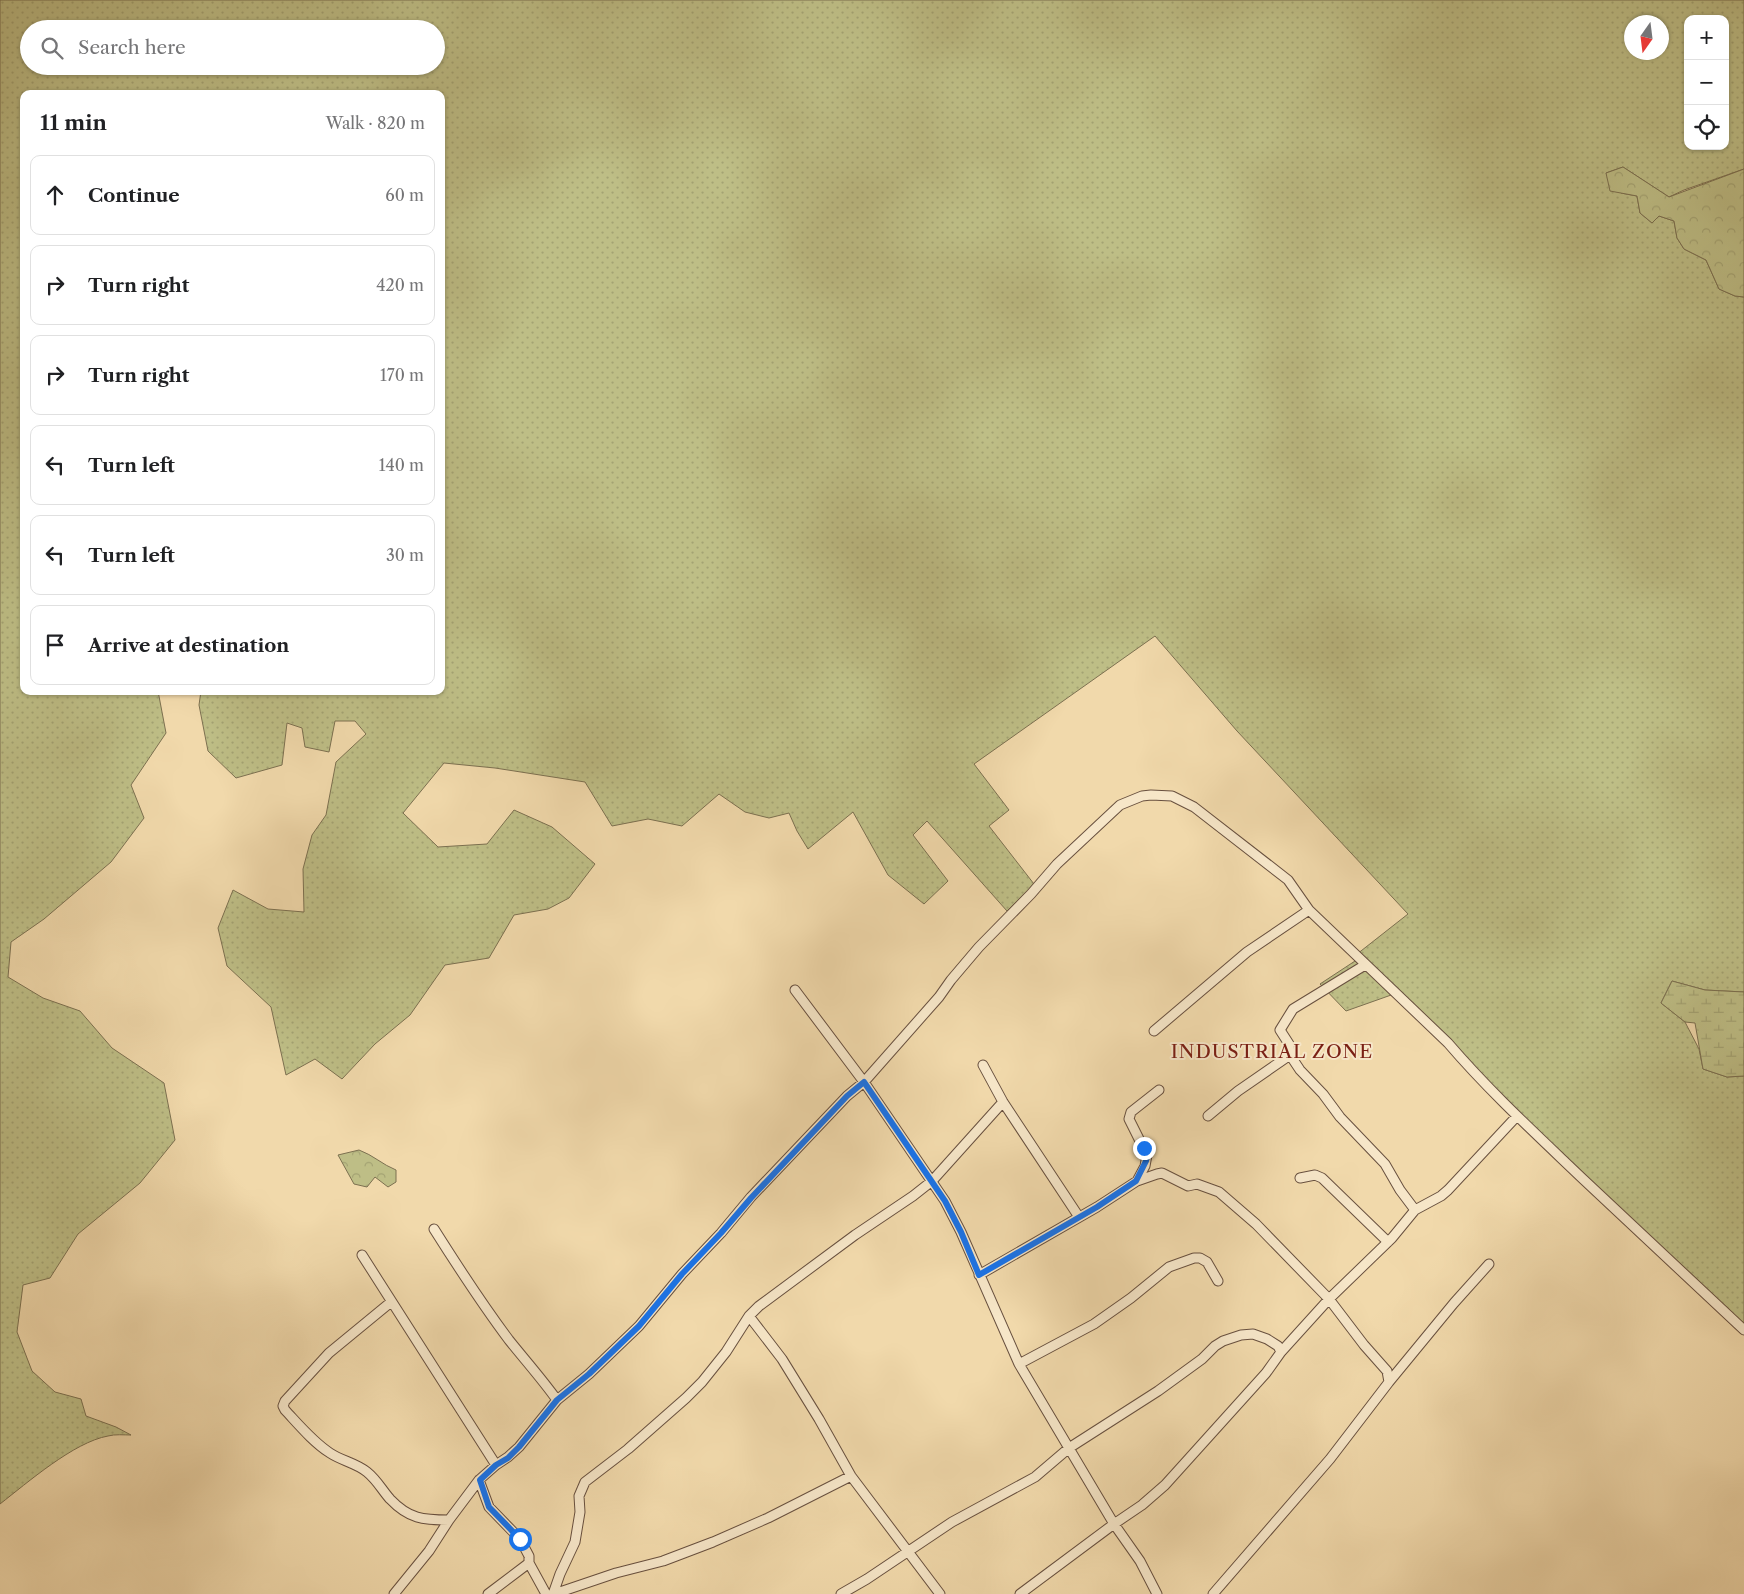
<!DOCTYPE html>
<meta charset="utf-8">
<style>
body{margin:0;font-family:"Libre Caslon Text",serif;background:#f2f2f2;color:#202124}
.controls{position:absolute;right:15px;top:15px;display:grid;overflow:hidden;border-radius:10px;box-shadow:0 1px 4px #0004}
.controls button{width:45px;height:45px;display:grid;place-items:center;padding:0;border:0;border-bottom:1px solid #e0e0e0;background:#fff;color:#202124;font:25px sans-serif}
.compass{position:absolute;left:1624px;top:15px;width:45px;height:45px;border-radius:50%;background:#fff;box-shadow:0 1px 4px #0004;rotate:194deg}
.stop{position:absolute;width:15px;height:15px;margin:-11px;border:4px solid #1a73e8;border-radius:50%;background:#fff}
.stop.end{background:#1a73e8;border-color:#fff;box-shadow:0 1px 5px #0008}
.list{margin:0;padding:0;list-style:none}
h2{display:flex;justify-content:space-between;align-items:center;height:65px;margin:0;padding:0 20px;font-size:21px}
h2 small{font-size:16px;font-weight:400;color:#757577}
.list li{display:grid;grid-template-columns:32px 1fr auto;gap:15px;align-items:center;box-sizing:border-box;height:80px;margin:0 10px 10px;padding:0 10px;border:1px solid #e0e0e0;border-radius:10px}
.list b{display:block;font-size:19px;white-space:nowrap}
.list em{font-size:16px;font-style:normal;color:#757577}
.icon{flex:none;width:28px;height:28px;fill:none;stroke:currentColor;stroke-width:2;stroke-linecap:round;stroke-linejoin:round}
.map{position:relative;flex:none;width:1744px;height:1594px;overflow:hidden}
.search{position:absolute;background:#fff;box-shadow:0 1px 4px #0004;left:20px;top:20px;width:425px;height:55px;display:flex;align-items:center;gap:12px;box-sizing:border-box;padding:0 18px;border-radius:28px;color:#757577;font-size:19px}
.panel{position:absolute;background:#fff;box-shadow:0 1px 4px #0004;left:20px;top:90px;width:425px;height:605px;border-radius:10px}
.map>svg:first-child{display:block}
.grass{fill:url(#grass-dots);stroke:#7c7050;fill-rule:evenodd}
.forest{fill:url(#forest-crowns);stroke:#7c7050}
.wetland{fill:url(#wetland-marsh);stroke:#7c7050}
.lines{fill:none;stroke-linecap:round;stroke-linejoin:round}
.minor-casing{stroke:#68503f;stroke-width:11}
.minor{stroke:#f6e6c8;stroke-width:9}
.route{stroke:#1a73e8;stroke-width:6}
.labels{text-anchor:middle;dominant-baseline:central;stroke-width:4;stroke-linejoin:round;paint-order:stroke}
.quarter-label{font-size:19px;letter-spacing:1px;fill:#7a1f14;stroke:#f6e6c8}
</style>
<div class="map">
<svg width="1744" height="1594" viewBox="0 0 1744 1594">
<defs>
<pattern id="grass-dots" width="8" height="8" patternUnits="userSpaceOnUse" patternTransform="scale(1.25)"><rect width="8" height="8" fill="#bebe86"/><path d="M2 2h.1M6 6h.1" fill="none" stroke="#a4a373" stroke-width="1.8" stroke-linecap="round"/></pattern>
<pattern id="forest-crowns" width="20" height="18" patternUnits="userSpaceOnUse" patternTransform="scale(1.25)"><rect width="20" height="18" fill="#bebe86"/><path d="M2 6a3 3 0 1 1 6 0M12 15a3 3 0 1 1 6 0" fill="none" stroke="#a4a373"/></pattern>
<pattern id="wetland-marsh" width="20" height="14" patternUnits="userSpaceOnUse" patternTransform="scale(1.25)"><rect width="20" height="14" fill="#bebe86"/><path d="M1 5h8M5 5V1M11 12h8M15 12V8" fill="none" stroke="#a4a373"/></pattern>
</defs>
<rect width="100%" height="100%" fill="#f1d9ab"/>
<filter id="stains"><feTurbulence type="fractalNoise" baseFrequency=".004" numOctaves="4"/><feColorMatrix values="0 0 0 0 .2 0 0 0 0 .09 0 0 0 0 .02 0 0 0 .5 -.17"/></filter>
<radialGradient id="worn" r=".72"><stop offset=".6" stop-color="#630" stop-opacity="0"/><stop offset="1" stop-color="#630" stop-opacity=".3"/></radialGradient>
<!-- grass -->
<path class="grass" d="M0 0H1744V169L1684 190 1669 197 1623 167 1606 173 1621 193 1637 196 1640 213 1652 223 1659 216 1674 221 1677 238 1684 249 1706 260 1719 289 1735 296 1744 297V992L1705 990 1672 981 1661 1003 1685 1022 1699 1049 1703 1069 1727 1077 1744 1076V1330L1394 994 1346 1011 1320 984 1355 961 1352 958 1408 914 1237 731 1155 636 974 764 1009 810 989 826 1034 884 1007 911 927 821 913 835 948 881 924 904 888 875 853 812 808 849 797 831 789 813 769 818 745 812 719 794 682 826 648 819 612 826 585 782 495 768 444 763 403 813 438 847 487 844 514 810 552 827 595 864 569 898 548 909 514 915 489 958 445 965 410 1015 375 1044 342 1079 315 1059 286 1075 271 1007 227 966 218 928 233 890 268 909 304 912 303 869 312 835 326 815 336 762 366 734 355 721H335L329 752 305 747 302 728 287 723 282 765 236 778 208 751 199 705 201 691H441V94H24V691H158L166 733 131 785 144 818 111 862 44 919 11 942 8 977 43 998 80 1011 112 1048 164 1083 175 1140 140 1183 78 1234 50 1278 23 1285 17 1332 32 1371 55 1392 81 1399 86 1416 116 1427 131 1435C124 1435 115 1434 108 1436 74 1442 27 1483 0 1504ZM1688 19H1725V146H1688ZM1632 22H1662V52H1632ZM29 29H436V66H29Z"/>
<!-- forest -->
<path class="forest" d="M1623 167 1669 197 1744 169V297L1735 296 1719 289 1706 260 1684 249 1677 238 1674 221 1659 216 1652 223 1640 213 1637 196 1610 191 1606 173Z
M359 1150C373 1155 383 1165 396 1170V1182L388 1187 375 1177 367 1187 354 1184 338 1155Z"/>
<!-- wetland -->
<path class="wetland" d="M1672 981 1705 990 1744 992V1076L1727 1077 1703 1069 1695 1023 1685 1022 1661 1003Z"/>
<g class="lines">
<!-- minor casing -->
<g class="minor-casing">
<path id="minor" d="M795 990 864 1082 945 1201 961 1232 1019 1364 1114 1524 1140 1561 1157 1594
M1154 1031 1247 952 1309 910
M1290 1055 1300 1070 1323 1094 1340 1117 1385 1164 1400 1190 1415 1210
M983 1065 1003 1102 1079 1217
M1208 1116 1238 1091 1290 1055 1289 1044 1280 1030 1293 1009 1365 965
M1300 1178 1315 1175 1322 1178 1388 1242
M1137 1181 1157 1174 1162 1173 1188 1186 1197 1184 1219 1192 1256 1224 1329 1299 1364 1345 1387 1371 1389 1382
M362 1255 496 1465
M979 1275 1097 1207 1137 1181 1145 1166 1147 1155 1129 1119 1131 1112 1159 1090
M391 1302 329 1353 285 1401 283 1406 285 1410C299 1425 313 1442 330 1453 342 1461 356 1463 367 1472 377 1480 382 1490 390 1499 409 1519 423 1520 449 1520
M749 1316 782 1359 819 1419 851 1476 940 1594
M1019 1364 1094 1324 1131 1298 1169 1267 1194 1258H1200L1207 1262 1218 1281
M557 1400 589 1374 639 1326 682 1274 721 1233 751 1197 847 1096 864 1082 939 997 951 980 979 947 1031 894 1057 864 1120 805 1142 796 1151 795 1172 796 1194 807 1288 880 1309 910 1448 1043C1490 1092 1537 1135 1584 1180 1637 1230 1690 1280 1744 1330
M479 1480 489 1507 520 1539 529 1556V1563L546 1594
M394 1594 429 1551 449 1520 479 1480 496 1465 508 1457 519 1447 557 1400C542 1379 525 1360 509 1340 482 1304 458 1267 434 1229
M488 1594 529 1563
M553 1594 560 1574 575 1542 580 1512 579 1496 585 1482 628 1449 686 1398 702 1382 726 1352 749 1316 759 1306 855 1235 913 1196 932 1181 1003 1102
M554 1594 616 1573 663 1561 713 1542 768 1518 851 1476
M841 1594 867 1579 952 1522 1035 1477 1069 1448 1158 1391 1202 1359 1215 1346 1223 1341 1241 1335 1253 1334 1267 1339 1278 1346 1281 1352
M1020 1594 1114 1524 1142 1505 1165 1485 1266 1373 1281 1352 1329 1299 1392 1238 1415 1210 1441 1196 1448 1190 1517 1116
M1213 1594 1330 1459 1389 1382 1454 1303 1489 1264"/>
</g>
<!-- minor -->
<use href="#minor" class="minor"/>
</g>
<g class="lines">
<!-- route -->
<path class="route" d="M520 1539 489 1507 480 1480 496 1465 508 1458 519 1447 557 1400 589 1374 639 1326 682 1274 721 1233 751 1198 847 1096 864 1082 945 1201 961 1232 979 1275 1097 1207 1136 1181 1146 1161 1147 1155 1144 1148"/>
</g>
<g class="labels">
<!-- quarter labels -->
<g class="quarter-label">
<text x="1272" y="1051">INDUSTRIAL ZONE</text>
</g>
</g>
<rect width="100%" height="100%" filter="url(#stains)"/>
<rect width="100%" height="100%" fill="url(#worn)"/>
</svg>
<div class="controls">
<button>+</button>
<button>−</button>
<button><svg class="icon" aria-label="locate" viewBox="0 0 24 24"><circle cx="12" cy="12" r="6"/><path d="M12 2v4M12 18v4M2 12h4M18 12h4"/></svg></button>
</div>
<svg class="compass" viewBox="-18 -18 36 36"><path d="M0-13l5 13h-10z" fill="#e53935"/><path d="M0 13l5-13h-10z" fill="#757577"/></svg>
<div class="stop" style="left:520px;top:1539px"></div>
<div class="stop end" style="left:1144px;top:1148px"></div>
<div class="search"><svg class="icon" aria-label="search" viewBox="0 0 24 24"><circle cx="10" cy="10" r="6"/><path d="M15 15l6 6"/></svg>Search here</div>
<section class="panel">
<h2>11 min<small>Walk · 820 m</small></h2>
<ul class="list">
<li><svg class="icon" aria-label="ahead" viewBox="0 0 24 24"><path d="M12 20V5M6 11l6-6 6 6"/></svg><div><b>Continue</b></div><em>60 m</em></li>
<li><svg class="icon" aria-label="right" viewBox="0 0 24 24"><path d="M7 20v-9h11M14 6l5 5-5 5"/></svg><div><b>Turn right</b></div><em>420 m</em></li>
<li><svg class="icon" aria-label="right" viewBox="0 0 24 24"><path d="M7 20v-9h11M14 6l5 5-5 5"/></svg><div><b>Turn right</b></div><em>170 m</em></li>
<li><svg class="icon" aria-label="left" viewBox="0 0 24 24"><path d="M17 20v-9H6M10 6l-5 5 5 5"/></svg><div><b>Turn left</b></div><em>140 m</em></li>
<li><svg class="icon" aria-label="left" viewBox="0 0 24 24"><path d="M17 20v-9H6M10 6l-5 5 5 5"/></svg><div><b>Turn left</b></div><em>30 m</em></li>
<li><svg class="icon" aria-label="arrive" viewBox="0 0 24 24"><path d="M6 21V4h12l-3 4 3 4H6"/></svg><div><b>Arrive at destination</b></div></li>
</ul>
</section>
</div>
